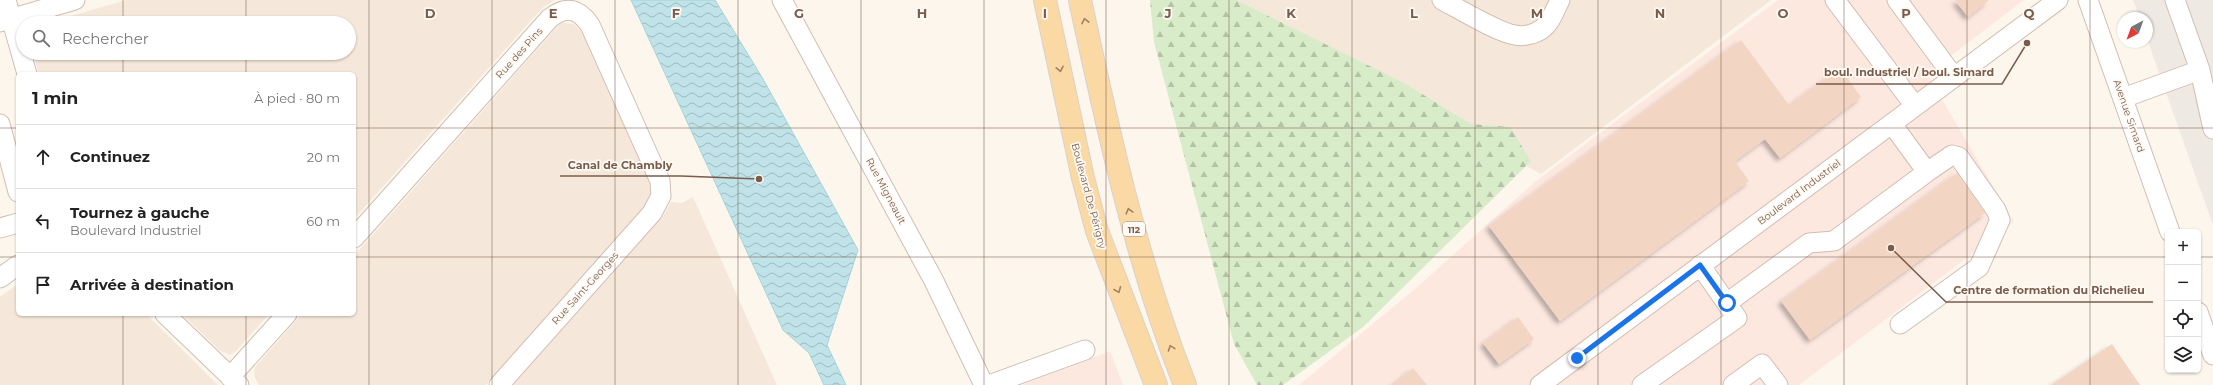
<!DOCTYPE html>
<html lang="fr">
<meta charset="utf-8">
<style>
body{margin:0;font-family:Montserrat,sans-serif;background:#f6f6f6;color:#222}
.controls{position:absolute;right:12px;bottom:12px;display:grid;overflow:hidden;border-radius:6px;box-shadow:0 1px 3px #0004}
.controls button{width:36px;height:36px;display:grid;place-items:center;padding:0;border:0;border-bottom:1px solid #e0e0e0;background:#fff;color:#222;font:20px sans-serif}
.compass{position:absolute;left:2117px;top:12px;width:36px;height:36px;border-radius:50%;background:#fff;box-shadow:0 1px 3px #0004;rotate:221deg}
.stop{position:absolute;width:12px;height:12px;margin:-9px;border:3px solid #1a73e8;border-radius:50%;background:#fff}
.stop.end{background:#1a73e8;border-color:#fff;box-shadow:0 1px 4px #0008}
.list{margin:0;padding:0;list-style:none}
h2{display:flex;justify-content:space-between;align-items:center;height:52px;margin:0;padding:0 16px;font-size:17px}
h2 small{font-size:13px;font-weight:400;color:#767676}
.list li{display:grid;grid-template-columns:26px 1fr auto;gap:12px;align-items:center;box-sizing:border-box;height:64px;padding:0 16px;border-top:1px solid #e0e0e0}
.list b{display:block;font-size:15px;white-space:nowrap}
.list p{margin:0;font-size:13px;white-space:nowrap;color:#767676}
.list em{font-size:13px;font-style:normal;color:#767676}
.icon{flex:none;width:22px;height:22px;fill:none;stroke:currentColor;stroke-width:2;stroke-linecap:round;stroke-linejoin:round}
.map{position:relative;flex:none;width:2213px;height:385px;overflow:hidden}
.search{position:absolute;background:#fff;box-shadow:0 1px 3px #0004;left:16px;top:16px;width:340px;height:44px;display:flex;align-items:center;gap:10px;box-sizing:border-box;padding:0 14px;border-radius:22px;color:#767676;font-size:15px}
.panel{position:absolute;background:#fff;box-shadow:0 1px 3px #0004;left:16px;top:72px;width:340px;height:244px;border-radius:6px}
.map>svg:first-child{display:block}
.residential{fill:#f5e8da}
.commercial{fill:#fde8e0}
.industrial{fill:#efe9e4}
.forest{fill:url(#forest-firs)}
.water{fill:url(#water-waves);stroke:#a5d3da}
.building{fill:#f3d5c3;filter:url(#shadow)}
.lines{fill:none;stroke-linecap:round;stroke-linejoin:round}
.minor-casing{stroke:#d1beb0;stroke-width:21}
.major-casing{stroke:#dad1cd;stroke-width:24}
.minor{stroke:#fff;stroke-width:19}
.major{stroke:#fbd9a5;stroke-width:22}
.oneway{stroke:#a18267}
.route{stroke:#1a73e8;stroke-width:5}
.grid{fill:none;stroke:#7a5c4d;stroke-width:1;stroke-opacity:0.55}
.labels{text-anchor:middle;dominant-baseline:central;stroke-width:3.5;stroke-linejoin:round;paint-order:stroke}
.shield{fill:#fffaf3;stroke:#a28b7f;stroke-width:1}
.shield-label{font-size:9px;font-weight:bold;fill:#7a5c4d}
.street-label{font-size:10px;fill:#7a5c4d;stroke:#fffaf3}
.grid-label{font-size:13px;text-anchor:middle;font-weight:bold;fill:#7a5c4d;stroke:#fffaf3;stroke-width:3.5;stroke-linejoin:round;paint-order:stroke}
.leader{fill:none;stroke:#7a5c4d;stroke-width:1.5}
.callout-dot{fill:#7a5c4d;stroke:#fffaf3;stroke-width:1.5}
.callout-label{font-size:11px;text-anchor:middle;font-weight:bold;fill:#7a5c4d;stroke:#fffaf3;stroke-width:3.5;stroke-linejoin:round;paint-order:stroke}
</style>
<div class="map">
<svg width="2213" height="385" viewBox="0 0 2213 385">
<defs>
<pattern id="forest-firs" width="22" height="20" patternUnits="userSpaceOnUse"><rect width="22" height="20" fill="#d8ecc9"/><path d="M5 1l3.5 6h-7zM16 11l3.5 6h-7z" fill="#b4c2a5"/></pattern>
<pattern id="water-waves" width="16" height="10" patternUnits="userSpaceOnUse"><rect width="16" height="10" fill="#bfe3e8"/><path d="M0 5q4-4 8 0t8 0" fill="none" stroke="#a0bbbe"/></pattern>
<filter id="shadow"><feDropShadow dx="-3.5" dy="3.5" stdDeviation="2" flood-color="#0004"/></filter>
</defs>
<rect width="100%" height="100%" fill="#fdf6ec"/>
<!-- residential -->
<path class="residential" d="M126 0H555L542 8 354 219V74H39L33 53H349V23H47Z
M1231 0H1771L1541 174Z
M563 23 574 24 583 33 653 185V193L644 208 486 385H259L254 376 255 367 302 314H354V256L558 26Z
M693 197 777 385H513L664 215 671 202 682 203Z
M18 284V314H146L218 385H0V297Z
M182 314H269L236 351 230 355 219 350Z"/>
<!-- commercial -->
<path class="commercial" d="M1778 0H2024L1927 74 2014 222 1799 385H1299L1416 288 1536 181Z
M1110 351 1123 385H1022Z"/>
<!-- industrial -->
<path class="industrial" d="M2133 0H2213V225L2147 39V18H2140Z"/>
<!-- forest -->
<path class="forest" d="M1150 0H1236L1404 83 1471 124 1510 127 1531 161 1363 327 1283 385H1257L1234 344 1154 42Z"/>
<!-- water -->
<path class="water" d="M631 0H715L763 79 858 250 827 345 846 385H824L809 353 783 330Z"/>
<!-- building -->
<path class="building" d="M1955 0H1989L1968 17Z
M1741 40 1789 105 1840 68 1861 97 1780 158 1765 139 1735 161 1749 181 1560 321 1489 226Z
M1957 173 1985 213 1810 340 1781 301Z
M1518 317 1534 339 1499 364 1483 343Z
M2112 344 2140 385H2051Z
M1413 368 1427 385H1393Z"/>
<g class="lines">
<!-- minor casing -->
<g class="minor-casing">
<path id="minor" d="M6 0 27 74
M782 0 934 281 984 385
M1442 0C1459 9 1499 33 1515 35 1524 37 1535 34 1542 29 1551 22 1555 10 1560 0
M1835 0 1915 106
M1897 0 1954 77
M2088 0 2170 232
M0 22 75 0
M2200 70 2213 129
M2123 98 2200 70 2175 0
M0 124 18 192
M0 228 18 223
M354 238 550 18C567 5 579 9 590 25L660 181 661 196 652 213 499 385
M0 278 18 265
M1727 303 1809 243 1834 241 1927 172 1892 124
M2198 312 2213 355
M165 314 239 385
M1900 324 1979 267 2000 220 1996 210 1959 157 1952 155 1927 172
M230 377 287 314
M989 385 1085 350
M1540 385 2058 0
M1642 385 1737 318 1700 265
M1733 385 1762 364 1778 385"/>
</g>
<!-- major casing -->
<g class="major-casing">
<path id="major" d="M1045 0 1083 178 1097 231 1156 385
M1080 0C1108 130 1136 261 1185 385"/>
</g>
<!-- minor -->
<use href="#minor" class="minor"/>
<!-- major -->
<use href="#major" class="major"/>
</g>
<!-- one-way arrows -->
<defs><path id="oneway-chevron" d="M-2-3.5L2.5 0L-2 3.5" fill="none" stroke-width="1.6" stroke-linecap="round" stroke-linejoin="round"/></defs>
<g class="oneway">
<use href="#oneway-chevron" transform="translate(1085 21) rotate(-102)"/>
<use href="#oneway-chevron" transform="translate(1060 69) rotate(78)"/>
<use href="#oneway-chevron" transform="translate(1129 211) rotate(-105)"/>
<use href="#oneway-chevron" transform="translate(1118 290) rotate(68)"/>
<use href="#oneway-chevron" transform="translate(1171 348) rotate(-110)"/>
</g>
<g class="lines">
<!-- route -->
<path class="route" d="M1577 358 1700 265 1727 303"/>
</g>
<!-- grid -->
<path class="grid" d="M123 0V23M246 0V23M369 0V385M492 0V385M615 0V385M738 0V385M861 0V385M984 0V385M1106 0V385M1229 0V385M1352 0V385M1475 0V385M1598 0V385M1721 0V385M1844 0V385M1967 0V385M2090 0V385M123 53V74M246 53V74M0 128H18M354 128H2213M0 257H18M354 257H2168M2198 257H2213M123 314V385M246 314V385"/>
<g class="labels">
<!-- shield labels -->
<rect class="shield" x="1123" y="222" width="22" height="14" rx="3"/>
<g class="shield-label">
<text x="1134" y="229">112</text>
</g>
<!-- street labels -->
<g class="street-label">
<text transform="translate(519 53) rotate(-48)">Rue des Pins</text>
<text transform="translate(2129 116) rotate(71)">Avenue Simard</text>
<text transform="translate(886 191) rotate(62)">Rue Migneault</text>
<text transform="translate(1799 192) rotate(-37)">Boulevard Industriel</text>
<text transform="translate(1089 196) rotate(75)">Boulevard De Périgny</text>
<text transform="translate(585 288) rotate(-48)">Rue Saint-Georges</text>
</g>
</g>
<g class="grid-label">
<text x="430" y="18">D</text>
<text x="553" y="18">E</text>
<text x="676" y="18">F</text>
<text x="799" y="18">G</text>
<text x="922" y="18">H</text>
<text x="1045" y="18">I</text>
<text x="1168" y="18">J</text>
<text x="1291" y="18">K</text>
<text x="1414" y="18">L</text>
<text x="1537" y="18">M</text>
<text x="1660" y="18">N</text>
<text x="1783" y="18">O</text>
<text x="1906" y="18">P</text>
<text x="2029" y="18">Q</text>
</g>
<!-- callouts -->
<path class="leader" d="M2027 43L2002 84H1816M759 179L681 176H560M1891 248L1946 302H2153"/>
<g class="callout-dot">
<circle cx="2027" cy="43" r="4"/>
<circle cx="759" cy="179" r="4"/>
<circle cx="1891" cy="248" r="4"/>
</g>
<g class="callout-label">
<text x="1909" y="76">boul. Industriel / boul. Simard</text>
<text x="620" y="169">Canal de Chambly</text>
<text x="2049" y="294">Centre de formation du Richelieu</text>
</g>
</svg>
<div class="controls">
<button>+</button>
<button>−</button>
<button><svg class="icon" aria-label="locate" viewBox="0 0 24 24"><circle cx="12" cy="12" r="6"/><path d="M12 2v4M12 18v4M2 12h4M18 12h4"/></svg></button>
<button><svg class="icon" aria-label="layers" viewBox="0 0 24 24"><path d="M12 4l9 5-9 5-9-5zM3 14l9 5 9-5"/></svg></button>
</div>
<svg class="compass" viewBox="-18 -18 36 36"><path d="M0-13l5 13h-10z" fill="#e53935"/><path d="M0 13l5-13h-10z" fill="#767676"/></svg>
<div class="stop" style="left:1727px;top:303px"></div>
<div class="stop end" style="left:1577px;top:358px"></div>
<div class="search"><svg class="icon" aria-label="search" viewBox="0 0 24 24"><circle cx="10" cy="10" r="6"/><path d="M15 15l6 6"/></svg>Rechercher</div>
<section class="panel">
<h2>1 min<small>À pied · 80 m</small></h2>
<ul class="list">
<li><svg class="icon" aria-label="ahead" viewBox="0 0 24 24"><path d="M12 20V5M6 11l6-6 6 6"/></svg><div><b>Continuez</b></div><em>20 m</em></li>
<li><svg class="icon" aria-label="left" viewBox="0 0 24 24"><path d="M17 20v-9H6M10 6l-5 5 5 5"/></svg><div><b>Tournez à gauche</b><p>Boulevard Industriel</p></div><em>60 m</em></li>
<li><svg class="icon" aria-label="arrive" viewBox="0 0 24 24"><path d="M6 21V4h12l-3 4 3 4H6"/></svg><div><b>Arrivée à destination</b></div></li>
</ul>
</section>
</div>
